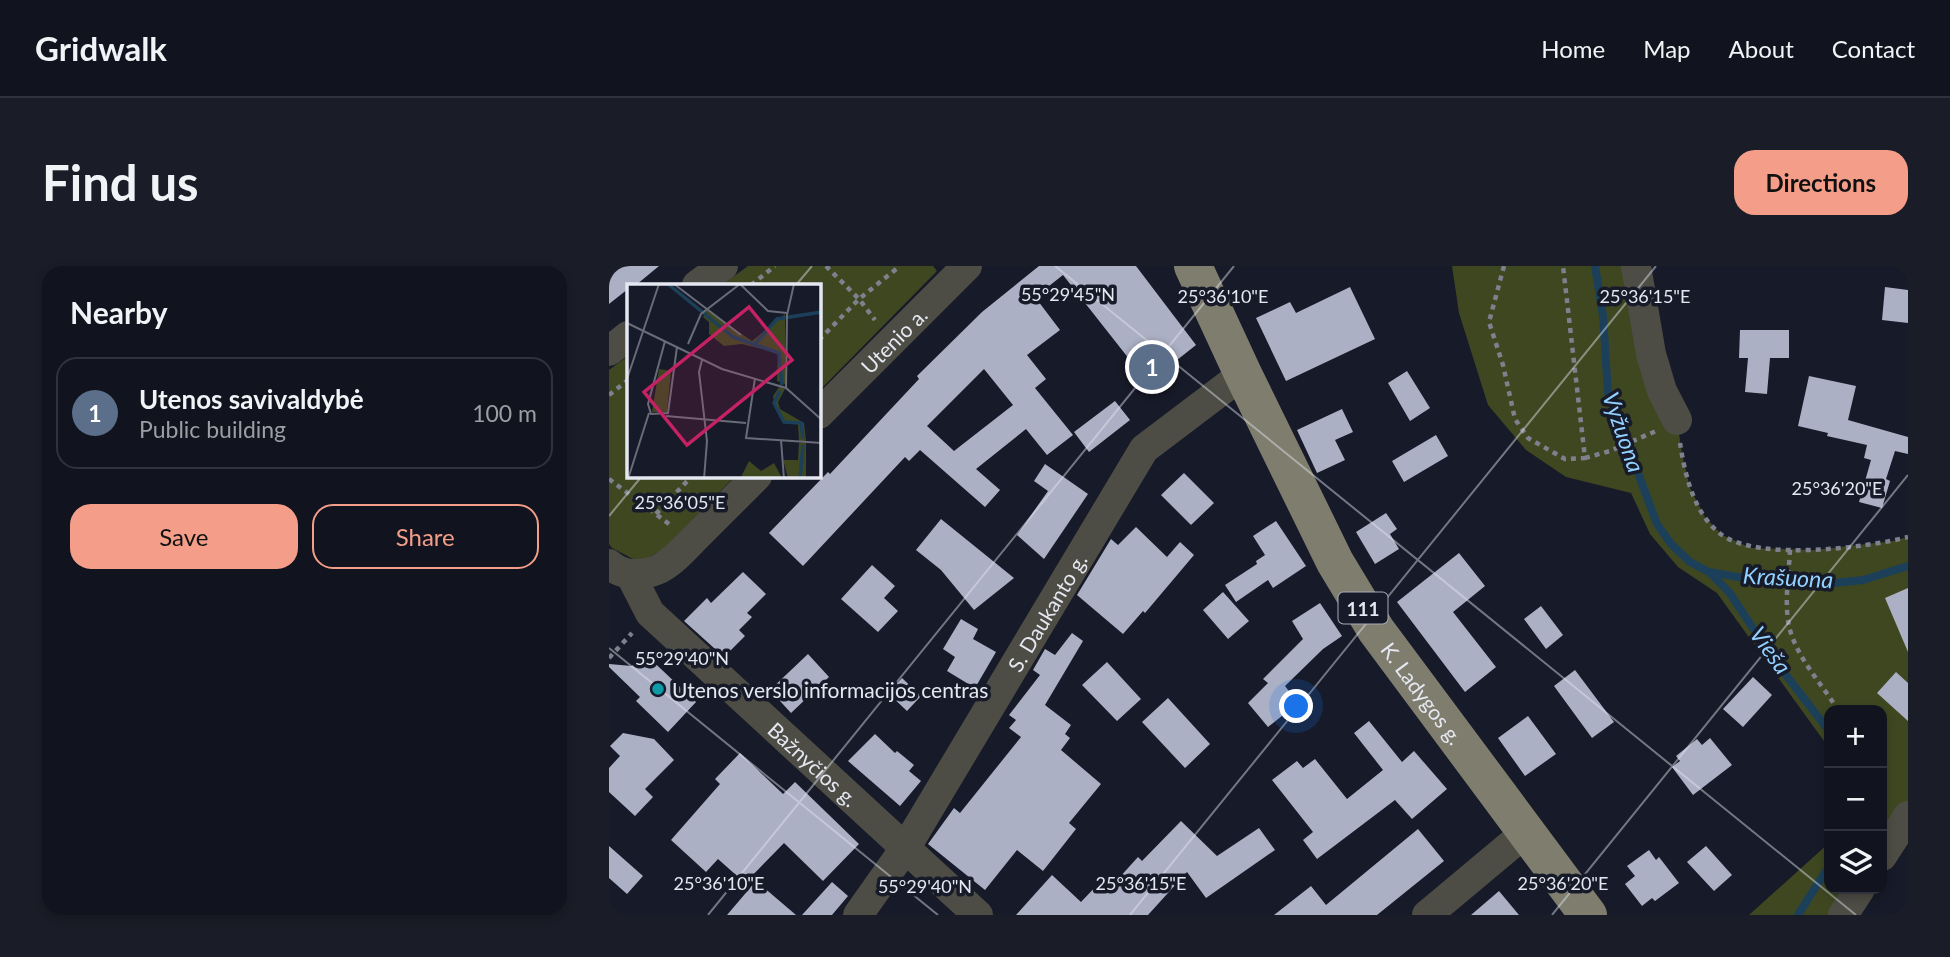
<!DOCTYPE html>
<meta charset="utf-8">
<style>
body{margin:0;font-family:Lato,sans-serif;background:#1a1d27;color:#f1f3f6}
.controls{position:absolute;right:21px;bottom:21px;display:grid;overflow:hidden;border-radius:14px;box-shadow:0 4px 10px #0003}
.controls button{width:63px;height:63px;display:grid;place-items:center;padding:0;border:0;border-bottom:2px solid #30333c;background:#11141e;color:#f1f3f6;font:35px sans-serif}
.you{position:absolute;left:688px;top:441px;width:24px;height:24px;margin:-18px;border:5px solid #fff;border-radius:50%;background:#1a73e8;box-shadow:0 0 0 10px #1a73e833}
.badge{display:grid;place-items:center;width:46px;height:46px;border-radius:50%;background:#f49e8a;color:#fff;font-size:23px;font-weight:700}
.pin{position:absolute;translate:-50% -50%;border:4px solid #fff;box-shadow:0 2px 7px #0006}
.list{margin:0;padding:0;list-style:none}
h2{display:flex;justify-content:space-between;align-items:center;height:91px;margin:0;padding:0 28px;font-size:30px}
h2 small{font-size:23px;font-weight:400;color:#9c9ea4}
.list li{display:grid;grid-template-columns:46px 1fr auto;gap:21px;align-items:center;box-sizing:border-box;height:112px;margin:0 14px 14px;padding:0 14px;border:2px solid #30333c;border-radius:21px}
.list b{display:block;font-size:26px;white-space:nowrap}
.list p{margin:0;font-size:23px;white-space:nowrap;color:#9c9ea4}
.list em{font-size:23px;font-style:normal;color:#9c9ea4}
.actions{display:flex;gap:14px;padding:21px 28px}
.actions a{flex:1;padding:16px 0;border:2px solid #f49e8a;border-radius:21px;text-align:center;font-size:24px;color:#f49e8a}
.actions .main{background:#f49e8a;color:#111}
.icon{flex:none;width:38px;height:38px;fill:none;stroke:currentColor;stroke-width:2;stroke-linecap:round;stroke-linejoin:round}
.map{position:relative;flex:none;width:1299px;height:649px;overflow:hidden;border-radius:21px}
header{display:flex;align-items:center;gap:42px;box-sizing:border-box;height:98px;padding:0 35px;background:#11141e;border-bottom:2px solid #30333c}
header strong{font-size:33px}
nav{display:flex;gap:38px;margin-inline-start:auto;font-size:24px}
.intro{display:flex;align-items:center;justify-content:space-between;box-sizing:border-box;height:168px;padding:0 42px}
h1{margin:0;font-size:49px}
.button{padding:18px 32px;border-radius:21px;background:#f49e8a;color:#111;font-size:24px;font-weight:700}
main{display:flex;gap:42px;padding:0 42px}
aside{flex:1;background:#11141e;border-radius:21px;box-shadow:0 4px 10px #0003}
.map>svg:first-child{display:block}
.green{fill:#3f4721}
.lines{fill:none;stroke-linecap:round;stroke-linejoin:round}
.stream{stroke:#1c4059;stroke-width:8}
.building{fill:#acb0c4;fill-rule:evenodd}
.path{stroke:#7e818d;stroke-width:4.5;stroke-dasharray:5 5;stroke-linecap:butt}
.minor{stroke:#4d4d45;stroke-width:30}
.primary{stroke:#7f7e6e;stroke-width:38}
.ticks{fill:none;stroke:#e5e7f1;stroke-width:2;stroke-opacity:0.45}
.culture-dot{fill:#0f9aa8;stroke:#171a28;stroke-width:2.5}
.labels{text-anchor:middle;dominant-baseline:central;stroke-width:7;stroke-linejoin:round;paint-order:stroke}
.shield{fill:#171a28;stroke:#a7aab5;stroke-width:2}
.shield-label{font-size:19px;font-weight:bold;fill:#e5e7f1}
.street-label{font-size:21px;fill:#e5e7f1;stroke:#171a28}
.poi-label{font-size:21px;fill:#e5e7f1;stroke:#171a28;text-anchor:start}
.water-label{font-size:23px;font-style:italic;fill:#93d1fe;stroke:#171a28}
.inset-river{fill:none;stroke:#1c4059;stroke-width:3.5}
.inset-road{fill:none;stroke:#696c78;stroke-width:2}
.view{fill:#c42262;fill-opacity:0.15;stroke:#c42262;stroke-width:3.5}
.inset-edge{fill:none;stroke:#e5e7f1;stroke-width:3.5}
.ticks-label{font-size:18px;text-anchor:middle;fill:#e5e7f1;stroke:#171a28;stroke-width:7;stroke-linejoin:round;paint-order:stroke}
</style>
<header>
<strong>Gridwalk</strong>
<nav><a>Home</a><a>Map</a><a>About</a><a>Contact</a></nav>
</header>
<div class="intro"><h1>Find us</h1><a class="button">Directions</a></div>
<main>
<aside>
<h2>Nearby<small></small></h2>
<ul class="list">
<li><span class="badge" style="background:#5c6f8a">1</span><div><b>Utenos savivaldybė</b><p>Public building</p></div><em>100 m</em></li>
</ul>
<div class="actions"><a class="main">Save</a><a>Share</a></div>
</aside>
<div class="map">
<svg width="1299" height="649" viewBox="0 0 1299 649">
<rect width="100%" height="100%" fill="#171a28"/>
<!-- green -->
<path class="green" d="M139 0H324L328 5 210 125V19H113Z
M843 0H1026L1068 154 1073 188 1081 222 1096 251 1113 269 1142 282 1205 284 1284 275 1299 271V536L1273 575V444H1220V482L1108 327 1069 301 1041 268 1022 227 957 211 917 184 879 139 850 47Z
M19 90V210H126L54 284 30 296 3 282 0 278V104Z
M1220 577V623H1241L1224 649H1140Z"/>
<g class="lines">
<!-- stream -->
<path class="stream" d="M986 0 994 50 999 127 1048 258 1062 278 1081 296 1100 306 1129 311 1225 317 1254 314 1299 300
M1100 306 1120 326 1163 391 1220 465
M1189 649 1220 600"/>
</g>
<!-- building -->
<path class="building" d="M0 0H50L27 19H19V23L0 38Z
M430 0H527L587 79 539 117 454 9 426 31 451 64 418 89 437 113 426 122 464 169 438 189 417 163 367 203 391 224 376 241 311 184 300 195 296 191 194 300 160 267 219 206 221 208 310 113 308 110 373 46ZM375 103 404 139 345 185 318 160Z
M741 21 766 73 677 115 647 52 681 36 687 47Z
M1276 21 1299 24V57L1273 54Z
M1131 64H1180V92H1161L1158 128 1136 126 1139 92H1130Z
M798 105 821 142 801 155 779 117Z
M1200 110 1247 120 1239 154 1299 171V188L1286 185 1277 213 1281 215 1273 242 1250 236 1262 194 1255 192 1258 179 1218 170 1219 167 1189 160Z
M506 135 521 154 480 186 465 166Z
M733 143 744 166 726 174 736 194 708 207 688 164Z
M827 169 839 190 795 216 783 195Z
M436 198 479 228 435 293 408 269 439 225 425 215Z
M575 207 605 237 582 259 552 229Z
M777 247 788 263 781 268 790 283 766 298 747 266Z
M332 253 405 312 365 344 332 304 307 284Z
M667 255 697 300 664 322 659 314 627 336 616 319 648 298 647 295 656 289 644 270Z
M527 261 558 291 571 276 585 289 536 347 534 345 514 368 468 329 502 273 509 279Z
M850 287 876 320 844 346 887 401 856 426 788 336Z
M263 299 286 320 275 332 289 345 269 366 232 333Z
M134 306 157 328 138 347 143 351 130 364 136 370 115 391 75 355 98 332 102 337Z
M1299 322V386L1276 332Z
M614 326 640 355 619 373 594 344Z
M711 337 733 370 714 383 676 420 689 437 659 461 639 437 659 417 654 413 694 373 683 355Z
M932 340 954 369 937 383 915 353Z
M352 353 369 363 364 373 387 386 366 422 338 405 346 391 334 383Z
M463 367 474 375 436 439 462 459 456 468 461 472 452 484 492 518 460 557 467 563 434 605 408 584 376 624 319 578 345 542 351 547 412 471 400 462 407 454 400 449 431 409 424 404 436 383 446 389Z
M35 387 87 436 59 466 27 435 31 431 0 401V398L23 400Z
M199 388 220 411 182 447 161 424Z
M498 396 532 433 508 455 473 419Z
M966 404 1005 456 983 472 945 420Z
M1287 406 1299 417V455L1268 427Z
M1144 411 1163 429 1134 461 1114 443Z
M293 412 312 430 298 445 279 427Z
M559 432 601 478 576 502 533 456Z
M919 450 947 488 916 510 889 472Z
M760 455 793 496 805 485 838 523 803 553 786 534 708 593 694 574 704 566 663 514 688 495 694 502 706 493 738 533 774 504 745 467Z
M14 467 45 473 65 494 36 523 44 531 26 550 0 526V502L11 490 1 480Z
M266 468 286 487 288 485 305 499 300 505 312 515 291 540 239 495Z
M1101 472 1123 499 1084 529 1063 501 1071 495 1067 490 1088 473 1093 479Z
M131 487 174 528 186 516 250 578 214 615 175 577 136 617 109 593 97 606 62 574 111 518 106 513Z
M572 555 608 590 650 562 666 584 597 632 578 606 539 649H407L443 609 472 636 492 615 500 623 529 591 533 595Z
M809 563 835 595 768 649H665L702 620 717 639Z
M0 580 34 610 18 628 0 612Z
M1097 580 1123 609 1105 625 1078 596Z
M1040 584 1047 594 1050 591 1070 617 1046 635 1043 632 1033 640 1016 618 1026 610 1018 600Z
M147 615 187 649H118Z
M223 616 239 630 223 649H193Z
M890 625 910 649H862Z"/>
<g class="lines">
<!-- path -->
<path class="path" d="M217 0 250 33 266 54
M895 0 880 56 894 99 906 153 919 172 956 193 976 192 954 0
M142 19 166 0
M210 74 250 33 291 0
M0 129 19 114
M1071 177C1076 209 1085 249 1113 269 1150 295 1256 282 1299 271
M976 192 1001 185 1047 165
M0 213 64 261
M47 248 83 210
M1181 284C1180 308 1175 336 1180 360 1187 391 1213 418 1229 444
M0 392 23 367"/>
<!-- minor -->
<g class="minor">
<path d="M1027 0 1042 88 1053 125 1068 154"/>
<path d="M88 19 114 0"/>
<path d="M0 85 19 70"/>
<path id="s1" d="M210 148 358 0"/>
<path d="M0 298C14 311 34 310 50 303 64 296 76 282 87 271 107 251 128 230 148 210"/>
<path id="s2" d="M21 308 41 347 369 649"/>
<path d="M1273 590 1299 550"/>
<path id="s3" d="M249 649 297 581 535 183 634 108"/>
<path d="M818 649 916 567"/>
<path d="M1234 649 1251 623"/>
</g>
<!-- primary -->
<path class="primary" id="s4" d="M584 0 634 108 726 296 767 364 979 649"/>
</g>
<!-- ticks -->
<path class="ticks" d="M446 0 1247 649M187 19 203 0M0 250 33 210M0 382 329 649M99 649 625 0M521 649 1047 0M943 649 1299 209"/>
<!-- markers -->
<circle class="culture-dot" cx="49" cy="423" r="7"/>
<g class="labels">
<!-- shield labels -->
<rect class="shield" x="729.5" y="326.5" width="49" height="31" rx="5"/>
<g class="shield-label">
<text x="754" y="342">111</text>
</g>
<!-- street labels -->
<g class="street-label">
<text stroke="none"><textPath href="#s1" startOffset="105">Utenio a.</textPath></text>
<text stroke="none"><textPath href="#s3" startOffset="357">S. Daukanto g.</textPath></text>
<text stroke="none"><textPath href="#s4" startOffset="486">K. Ladygos g.</textPath></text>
<text stroke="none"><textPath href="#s2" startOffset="266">Bažnyčios g.</textPath></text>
</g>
<!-- poi labels -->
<g class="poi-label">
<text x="63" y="423">Utenos verslo informacijos centras</text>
</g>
<!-- water labels -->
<g class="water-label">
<text transform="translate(1015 166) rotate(71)">Vyžuona</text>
<text transform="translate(1179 311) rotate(3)">Krašuona</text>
<text transform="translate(1162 384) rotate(54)">Vieša</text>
</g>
</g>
<!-- overview -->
<g transform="translate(18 18)">
<rect width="194" height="194" fill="#171a28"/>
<path d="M80 26 125 57 158 30V100L150 97 151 69 115 60 97 62 82 50V38L76 33ZM32 85 44 87 40 128H25ZM152 103 158 105 151 118 153 125 177 139 179 157H172L171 140 158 139 148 123 146 112ZM172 159H179V194H161L156 176H171ZM122 177 134 187 147 179 155 194 113 195Z" fill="#3f4721"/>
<path class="inset-river" d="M41 0 106 53 152 69 155 101M128 60 150 35 195 28M153 107 147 119 157 138 174 139 176 155M173 195 176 161"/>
<path class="inset-road" d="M47 0 114 51M113 0 141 27 160 29M0 39 95 85 159 104 195 136M38 57 21 120 24 130 41 129 50 63M61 60 74 30 113 0M75 76 72 88 80 157 77 195M128 94 119 154 195 159M0 95 32 0M159 104 160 31 167 0M39 132 119 139M154 156 157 195M1 195 22 129"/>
<path class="view" d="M122 23 165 76 60 161 17 108Z"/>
<rect width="194" height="194" class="inset-edge"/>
</g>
<g class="ticks-label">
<text x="459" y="35">55°29'45"N</text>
<text x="614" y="37">25°36'10"E</text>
<text x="1036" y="37">25°36'15"E</text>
<text x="1228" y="229">25°36'20"E</text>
<text x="71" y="243">25°36'05"E</text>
<text x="73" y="399">55°29'40"N</text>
<text x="110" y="624">25°36'10"E</text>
<text x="532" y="624">25°36'15"E</text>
<text x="954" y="624">25°36'20"E</text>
<text x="316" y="627">55°29'40"N</text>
</g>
</svg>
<div class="controls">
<button>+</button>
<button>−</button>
<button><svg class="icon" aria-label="layers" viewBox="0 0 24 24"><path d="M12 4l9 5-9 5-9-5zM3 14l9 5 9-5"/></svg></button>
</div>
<div class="you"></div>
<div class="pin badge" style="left:543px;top:101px;background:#5c6f8a">1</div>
</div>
</main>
